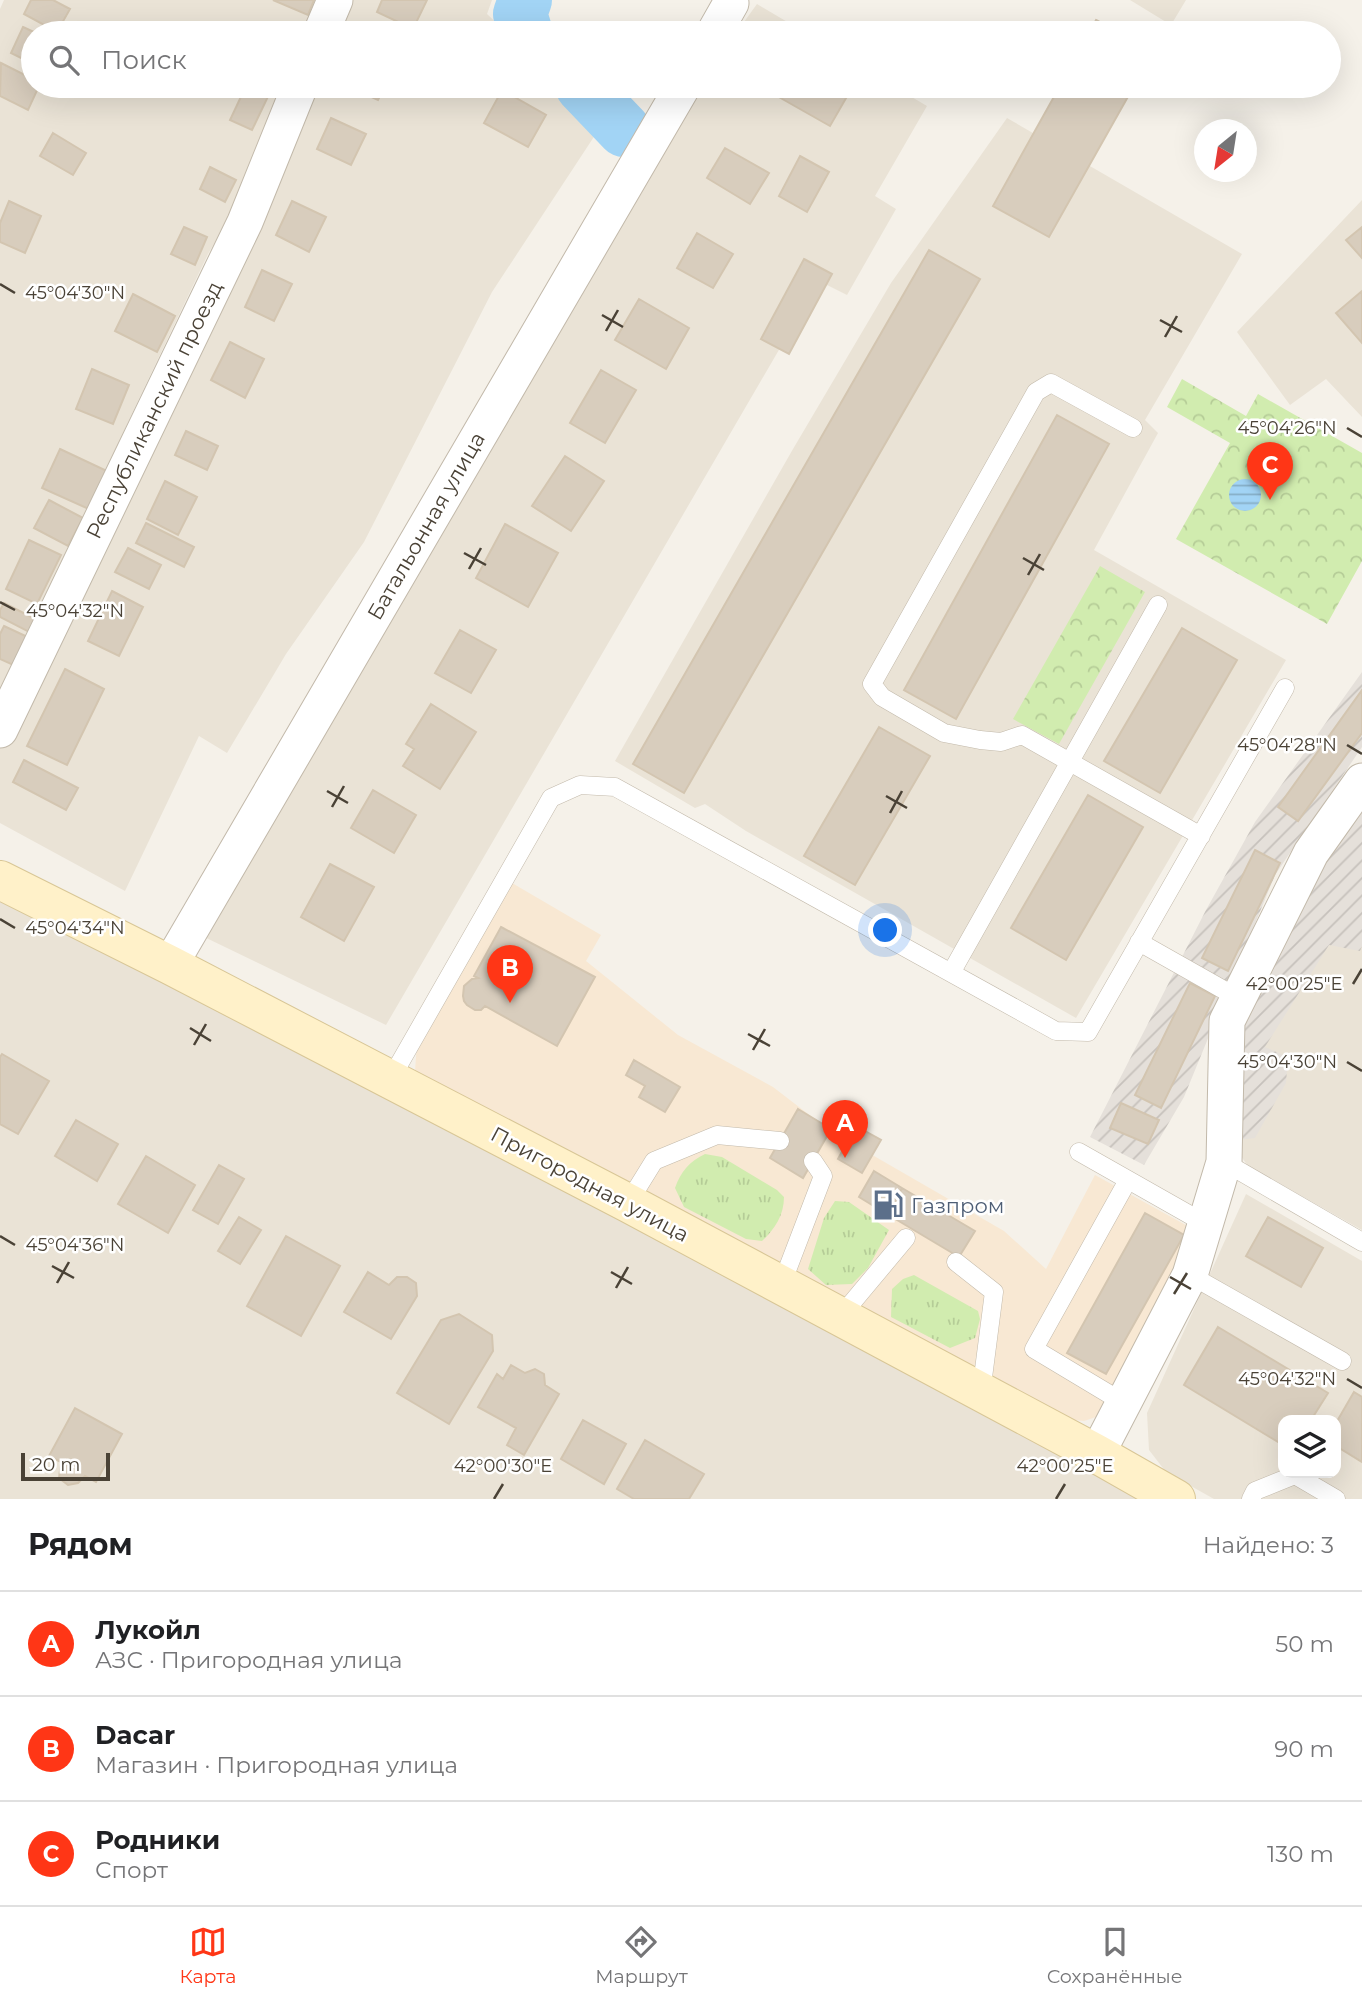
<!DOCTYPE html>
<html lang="ru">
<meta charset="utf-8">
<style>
body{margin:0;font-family:Montserrat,sans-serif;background:#f2f2f2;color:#202124}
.controls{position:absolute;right:21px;bottom:21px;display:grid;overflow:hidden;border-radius:14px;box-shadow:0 7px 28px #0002}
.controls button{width:63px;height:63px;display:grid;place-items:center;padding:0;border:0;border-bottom:2px solid #e0e0e0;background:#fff;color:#202124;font:35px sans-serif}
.compass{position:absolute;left:1194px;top:119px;width:63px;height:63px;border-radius:50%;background:#fff;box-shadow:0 7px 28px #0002;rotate:210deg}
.scale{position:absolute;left:21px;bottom:18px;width:89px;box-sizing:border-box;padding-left:7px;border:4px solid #4a4236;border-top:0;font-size:19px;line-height:24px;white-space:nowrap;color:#4a4236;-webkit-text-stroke:5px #fff;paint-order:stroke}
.you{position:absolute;left:886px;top:931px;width:24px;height:24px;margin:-18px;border:5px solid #fff;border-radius:50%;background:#1a73e8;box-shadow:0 0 0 10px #1a73e833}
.badge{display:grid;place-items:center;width:46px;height:46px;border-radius:50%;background:#ff3616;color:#fff;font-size:23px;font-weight:700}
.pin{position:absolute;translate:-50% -58px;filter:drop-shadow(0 2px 4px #0008)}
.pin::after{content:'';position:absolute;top:37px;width:24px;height:21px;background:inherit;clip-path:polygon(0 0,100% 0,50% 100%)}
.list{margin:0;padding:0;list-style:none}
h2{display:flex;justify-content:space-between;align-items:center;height:91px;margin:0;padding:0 28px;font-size:30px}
h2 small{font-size:23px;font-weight:400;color:#757577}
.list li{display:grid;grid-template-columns:46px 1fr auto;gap:21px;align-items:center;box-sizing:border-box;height:105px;padding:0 28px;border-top:2px solid #e0e0e0}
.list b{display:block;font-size:26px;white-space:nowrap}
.list p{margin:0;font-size:23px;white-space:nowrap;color:#757577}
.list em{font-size:23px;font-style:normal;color:#757577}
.icon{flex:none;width:38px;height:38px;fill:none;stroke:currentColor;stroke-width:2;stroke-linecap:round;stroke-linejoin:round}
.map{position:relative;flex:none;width:1362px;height:1499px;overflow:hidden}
.search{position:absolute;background:#fff;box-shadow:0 7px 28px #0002;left:21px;right:21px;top:21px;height:77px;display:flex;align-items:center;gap:18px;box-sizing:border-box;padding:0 24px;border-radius:38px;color:#757577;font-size:26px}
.sheet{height:406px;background:#fff}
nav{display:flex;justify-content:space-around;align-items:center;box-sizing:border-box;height:98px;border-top:2px solid #e0e0e0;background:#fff;font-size:19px;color:#757577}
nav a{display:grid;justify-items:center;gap:4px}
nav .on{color:#ff3616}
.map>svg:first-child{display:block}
.residential{fill:#eae3d6;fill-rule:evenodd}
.commercial{fill:#f8e8d3}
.industrial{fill:url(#industrial-furrows)}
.grass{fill:url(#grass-tufts)}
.forest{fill:url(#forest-crowns)}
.water{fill:url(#water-rules)}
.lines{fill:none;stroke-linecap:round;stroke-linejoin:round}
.river{stroke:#a2d4f5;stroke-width:54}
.building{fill:#d8cdbd;stroke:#d3c5b0;stroke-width:2}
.lane-casing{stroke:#c2b9aa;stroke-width:19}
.street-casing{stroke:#c2b9aa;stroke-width:37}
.secondary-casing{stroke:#d8c696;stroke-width:40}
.lane{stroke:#fff;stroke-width:18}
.street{stroke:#fff;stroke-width:35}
.secondary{stroke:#fff1c9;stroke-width:38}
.ticks{fill:none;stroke:#4a4236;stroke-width:2.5}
.labels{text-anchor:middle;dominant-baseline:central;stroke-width:5;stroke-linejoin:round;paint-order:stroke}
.street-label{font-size:21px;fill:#4a4236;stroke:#fff}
.service-label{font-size:21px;fill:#4e5e75;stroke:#fff;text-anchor:start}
.ticks-label{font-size:18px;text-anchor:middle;fill:#4a4236;stroke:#fff;stroke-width:5;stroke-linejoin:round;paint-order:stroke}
</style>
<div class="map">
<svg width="1362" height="1499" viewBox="0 0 1362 1499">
<defs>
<pattern id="industrial-furrows" width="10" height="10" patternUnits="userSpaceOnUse" patternTransform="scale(1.75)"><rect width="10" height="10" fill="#e5e0da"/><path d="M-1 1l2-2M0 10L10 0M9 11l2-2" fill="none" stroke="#c6c1bc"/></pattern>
<pattern id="grass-tufts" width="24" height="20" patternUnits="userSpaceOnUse" patternTransform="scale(1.75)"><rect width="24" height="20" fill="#d1ecaf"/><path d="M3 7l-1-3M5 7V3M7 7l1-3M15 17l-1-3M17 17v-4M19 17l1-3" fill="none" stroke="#b5cc97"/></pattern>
<pattern id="forest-crowns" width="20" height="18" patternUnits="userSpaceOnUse" patternTransform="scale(1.75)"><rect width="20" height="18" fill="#d1ecaf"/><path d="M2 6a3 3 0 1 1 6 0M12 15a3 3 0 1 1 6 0" fill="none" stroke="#b5cc97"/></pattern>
<pattern id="water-rules" width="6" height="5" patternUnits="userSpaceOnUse" patternTransform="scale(1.75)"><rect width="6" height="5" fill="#a2d4f5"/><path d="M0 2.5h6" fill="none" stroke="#86aec7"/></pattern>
</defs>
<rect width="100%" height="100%" fill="#f5f1e9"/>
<!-- residential -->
<path class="residential" d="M4 0H326L311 33H33V86H288L240 199 208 254 127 424 52 595 0 700V9Z
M346 0H492L487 14 507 33H333Z
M1130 0H1186L1171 25Z
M757 4 806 33H736Z
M312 86H563L603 123 492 292 364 542 286 654 227 753 199 736 125 891 0 823V746Z
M700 86H893L927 106 875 196 896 209 847 295 819 281 386 1025 196 933Z
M1007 118 1242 254 1145 420 1158 433 1094 550 1286 660 1076 1018 746 831 705 804 695 808 615 761 793 449 891 283Z
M1362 200V417L1326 379 1290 405 1237 332Z
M1362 793V1230L1248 1166 1230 1141 1235 1043Z
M0 890 1145 1499H0Z
M1246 1194 1362 1261V1499H1214L1166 1472 1149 1450 1147 1413ZM1283 1420H1336V1473H1283Z"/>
<!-- commercial -->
<path class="commercial" d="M512 883 601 935 586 961 678 1035 773 1087 829 1130 1004 1231 1046 1269 1095 1175 1193 1229 1102 1415 1084 1421 1065 1419 415 1071 417 1043Z"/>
<!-- industrial -->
<path class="industrial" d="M1362 672V747L1275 875 1184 1097 1144 1165 1090 1137 1206 910 1255 822Z
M1362 793V946L1360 951 1329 945 1265 1047 1288 1057 1286 1083 1255 1138 1230 1141 1235 1043 1281 944Z"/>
<!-- grass -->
<path class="grass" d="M705 1154 722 1157 777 1190 784 1197C784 1215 775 1229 762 1241L746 1239 684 1207 675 1188C681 1171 689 1162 705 1154Z
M835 1201 849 1202 889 1230 868 1268 852 1284 826 1285 808 1269 824 1218Z
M914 1275 978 1311 980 1319 975 1338 950 1348 891 1317 892 1289 903 1279Z"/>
<!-- forest -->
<path class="forest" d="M1182 379 1246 416 1258 394 1362 453V561L1327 624 1176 539 1230 443 1167 407Z
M1100 566 1145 592 1059 744 1013 719Z"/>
<!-- water -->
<path class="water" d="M1229 495a16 16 0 1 1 32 0a16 16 0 1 1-32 0Z"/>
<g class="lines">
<!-- river -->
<path class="river" d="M525 0 520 14 526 33
M582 86 624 130"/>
</g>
<!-- building -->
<path class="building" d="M31 0H53L70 9 57 32 24 14Z
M273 0H314L308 15Z
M382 0H427L413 29 377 12Z
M1096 20 1120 33H1089Z
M23 27 36 33H33V64L11 53Z
M1 63 33 79V86H39L28 110 0 96Z
M246 86H273L252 130 230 120Z
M347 86H385L378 100Z
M783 86H853L830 126 777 96Z
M1060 86H1134L1049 237 993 206Z
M502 90 546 115 528 147 484 123Z
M331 118 366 134 351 165 317 149Z
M53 133 86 153 73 175 40 156Z
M725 148 769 173 750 204 707 178Z
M800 156 829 172 807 212 779 196Z
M210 167 236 180 225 202 200 189Z
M9 201 41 216 25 253 0 242V223Z
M292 201 326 217 309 252 276 235Z
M184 227 207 237 195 265 171 254Z
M1362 227V258L1346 240Z
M697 233 733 254 713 288 677 268Z
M929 250 980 279 684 793 633 764Z
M804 259 832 274 789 354 761 339Z
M262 270 292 284 274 321 245 307Z
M1362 291V343L1336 313Z
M133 294 175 316 157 352 115 331Z
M639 299 689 328 666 369 615 340Z
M230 342 264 359 245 398 211 380Z
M92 369 129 385 113 424 76 409Z
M601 370 636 390 605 443 570 423Z
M1057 415 1109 444 956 719 904 690Z
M186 431 218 446 207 470 175 455Z
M60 449 109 472 91 510 42 488Z
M565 456 604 481 571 531 532 506Z
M165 481 197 497 178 535 147 519Z
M49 500 83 518 68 546 34 528Z
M146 523 194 547 184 567 136 543Z
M505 524 558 553 528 607 476 578Z
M29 540 61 555 37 604 6 589Z
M128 548 161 565 149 589 115 572Z
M112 591 143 607 119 656 88 641Z
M4 603 41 622 35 635 0 617V610Z
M4 626 34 640 20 668 0 659V634Z
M1182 628 1237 660 1160 793 1104 761Z
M460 630 496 650 471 693 435 673Z
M65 669 104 689 67 765 27 746Z
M1362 690V733L1298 821 1278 807Z
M431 704 476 732 440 789 403 766 414 749 406 744Z
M879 727 930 756 855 885 804 856Z
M24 760 78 788 66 810 13 782Z
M373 790 416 815 394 853 351 828Z
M1088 795 1143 827 1066 960 1011 928Z
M1255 850 1280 863 1228 971 1202 958Z
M330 864 374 887 344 941 301 917Z
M501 927 595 977 557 1046 485 1006 481 1010H475L467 1005 464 1001 463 996 464 986 472 979 478 978 474 976Z
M1190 983 1215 996 1161 1108 1135 1095Z
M2 1054 49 1081 18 1134 0 1124V1057Z
M634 1060 680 1087 665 1112 639 1097 645 1086 626 1075Z
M1121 1103 1159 1120 1148 1144 1110 1128Z
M798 1109 831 1129 803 1178 770 1158Z
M76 1120 118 1144 97 1181 55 1156Z
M856 1126 881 1140 862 1173 838 1159Z
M146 1156 195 1185 168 1233 118 1204Z
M219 1165 244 1179 218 1224 193 1210Z
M874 1171 902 1188 887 1214 859 1197Z
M902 1188 975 1231 959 1257 887 1214Z
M1145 1213 1184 1235 1106 1374 1067 1353Z
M239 1217 261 1230 240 1264 218 1251Z
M1268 1217 1323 1248 1301 1287 1246 1256Z
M286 1236 340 1266 301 1336 247 1306Z
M368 1272 389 1285 397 1277H407L416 1283 417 1296 391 1339 344 1312Z
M459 1314 492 1335 493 1351 449 1424 397 1393 441 1320Z
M1218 1327 1328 1393 1311 1420H1283V1445L1184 1385Z
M511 1365 525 1373 535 1369 544 1374 545 1385 559 1394 524 1455 507 1445 516 1428 478 1407 497 1374 503 1379Z
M1354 1392 1362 1397V1462L1336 1446V1423Z
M75 1408 122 1434 96 1482 85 1476 78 1483 68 1485 59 1478 61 1462 49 1456Z
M583 1420 626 1444 604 1484 561 1459Z
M645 1440 704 1474 689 1499H634L617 1489Z"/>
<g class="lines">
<!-- lane casing -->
<g class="lane-casing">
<path id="lane" d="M1133 428 1051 383 1036 392 872 684 882 697 944 733 980 740 1001 742 1022 735 1201 836
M1139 942 1238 998
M951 973 1158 605
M390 1080 551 798 580 785 615 787 1056 1031 1088 1032 1285 688
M1079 1152 1206 1224
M1224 1162 1362 1242
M628 1203 654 1161 717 1135 780 1141
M956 1262 994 1292 981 1393
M1190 1275 1342 1361
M781 1286 823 1176 813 1161
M840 1317 906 1238
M1124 1403 1034 1349 1128 1180
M1251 1499 1255 1491 1295 1475 1336 1499"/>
</g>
<!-- street casing -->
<g class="street-casing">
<path id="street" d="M321 33 335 0
M714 33 731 3
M0 730 245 222 300 86
M170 965 683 86
M1097 1454 1190 1275 1224 1162 1227 1021 1311 853 1362 781"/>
</g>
<!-- secondary casing -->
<g class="secondary-casing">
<path id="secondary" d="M0 880 170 965 628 1203 1097 1454 1176 1499"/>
</g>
<!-- lane -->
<use href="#lane" class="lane"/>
<!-- street -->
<use href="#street" class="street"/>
<!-- secondary -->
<use href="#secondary" class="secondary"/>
</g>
<!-- ticks -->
<path class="ticks" d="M0 284 15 293M602 315 623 327M1160 320 1182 332M606 331 618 310M1165 337 1177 316M1347 428 1362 437M464 553 486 565M1023 558 1044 570M469 569 481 548M1028 575 1040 554M0 602 15 610M1347 745 1362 754M327 791 348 803M886 796 907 808M332 807 344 786M890 813 902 791M0 919 15 928M1353 984 1362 969M190 1028 211 1041M748 1034 770 1046M194 1045 206 1024M753 1050 765 1029M1347 1062 1362 1071M0 1236 15 1245M52 1266 74 1278M611 1272 632 1284M1170 1277 1191 1289M57 1283 69 1262M616 1288 628 1267M1174 1294 1187 1273M1347 1379 1362 1388M494 1499 503 1484M1056 1499 1065 1484"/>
<!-- icons -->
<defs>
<g id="fuel-bare" transform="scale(2.415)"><path d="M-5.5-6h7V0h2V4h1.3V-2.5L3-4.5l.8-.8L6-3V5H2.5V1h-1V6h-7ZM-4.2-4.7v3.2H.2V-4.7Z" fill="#5c6f8a" stroke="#fff" stroke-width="2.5" paint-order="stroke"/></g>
</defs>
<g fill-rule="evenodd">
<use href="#fuel-bare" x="888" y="1205"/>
</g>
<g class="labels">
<!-- street labels -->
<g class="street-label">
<text transform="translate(154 410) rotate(-64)">Республиканский проезд</text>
<text transform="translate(426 526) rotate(-60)">Батальонная улица</text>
<text transform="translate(590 1184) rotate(28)">Пригородная улица</text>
</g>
<!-- service labels -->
<g class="service-label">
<text x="911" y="1205">Газпром</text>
</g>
</g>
<g class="ticks-label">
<text x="75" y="299">45°04'30"N</text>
<text x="1287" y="434">45°04'26"N</text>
<text x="75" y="617">45°04'32"N</text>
<text x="1287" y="751">45°04'28"N</text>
<text x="75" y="934">45°04'34"N</text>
<text x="1294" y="990">42°00'25"E</text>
<text x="1287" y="1068">45°04'30"N</text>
<text x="75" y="1251">45°04'36"N</text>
<text x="1287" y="1385">45°04'32"N</text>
<text x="503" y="1472">42°00'30"E</text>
<text x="1065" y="1472">42°00'25"E</text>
</g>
</svg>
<div class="controls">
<button><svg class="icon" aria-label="layers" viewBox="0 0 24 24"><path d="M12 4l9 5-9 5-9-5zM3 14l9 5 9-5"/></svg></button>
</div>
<svg class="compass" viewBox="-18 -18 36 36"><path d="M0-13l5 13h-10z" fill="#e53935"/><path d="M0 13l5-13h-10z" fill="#757577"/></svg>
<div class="scale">20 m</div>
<div class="you"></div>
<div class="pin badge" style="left:845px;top:1158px">A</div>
<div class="pin badge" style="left:510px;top:1003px">B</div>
<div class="pin badge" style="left:1270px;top:500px">C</div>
<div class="search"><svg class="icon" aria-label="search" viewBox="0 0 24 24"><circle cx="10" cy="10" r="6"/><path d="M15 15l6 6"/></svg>Поиск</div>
</div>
<section class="sheet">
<h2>Рядом<small>Найдено: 3</small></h2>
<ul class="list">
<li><span class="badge">A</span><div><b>Лукойл</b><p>АЗС · Пригородная улица</p></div><em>50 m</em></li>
<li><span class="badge">B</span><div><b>Dacar</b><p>Магазин · Пригородная улица</p></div><em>90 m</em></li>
<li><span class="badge">C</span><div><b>Родники</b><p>Спорт</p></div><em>130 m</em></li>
</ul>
</section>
<nav>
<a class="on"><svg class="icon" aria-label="map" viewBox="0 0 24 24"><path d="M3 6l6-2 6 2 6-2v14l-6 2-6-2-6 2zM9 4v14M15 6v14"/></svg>Карта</a>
<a><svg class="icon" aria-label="directions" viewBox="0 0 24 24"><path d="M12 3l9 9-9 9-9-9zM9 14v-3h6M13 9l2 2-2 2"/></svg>Маршрут</a>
<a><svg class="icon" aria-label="saved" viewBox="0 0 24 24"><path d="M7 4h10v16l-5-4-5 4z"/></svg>Сохранённые</a>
</nav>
